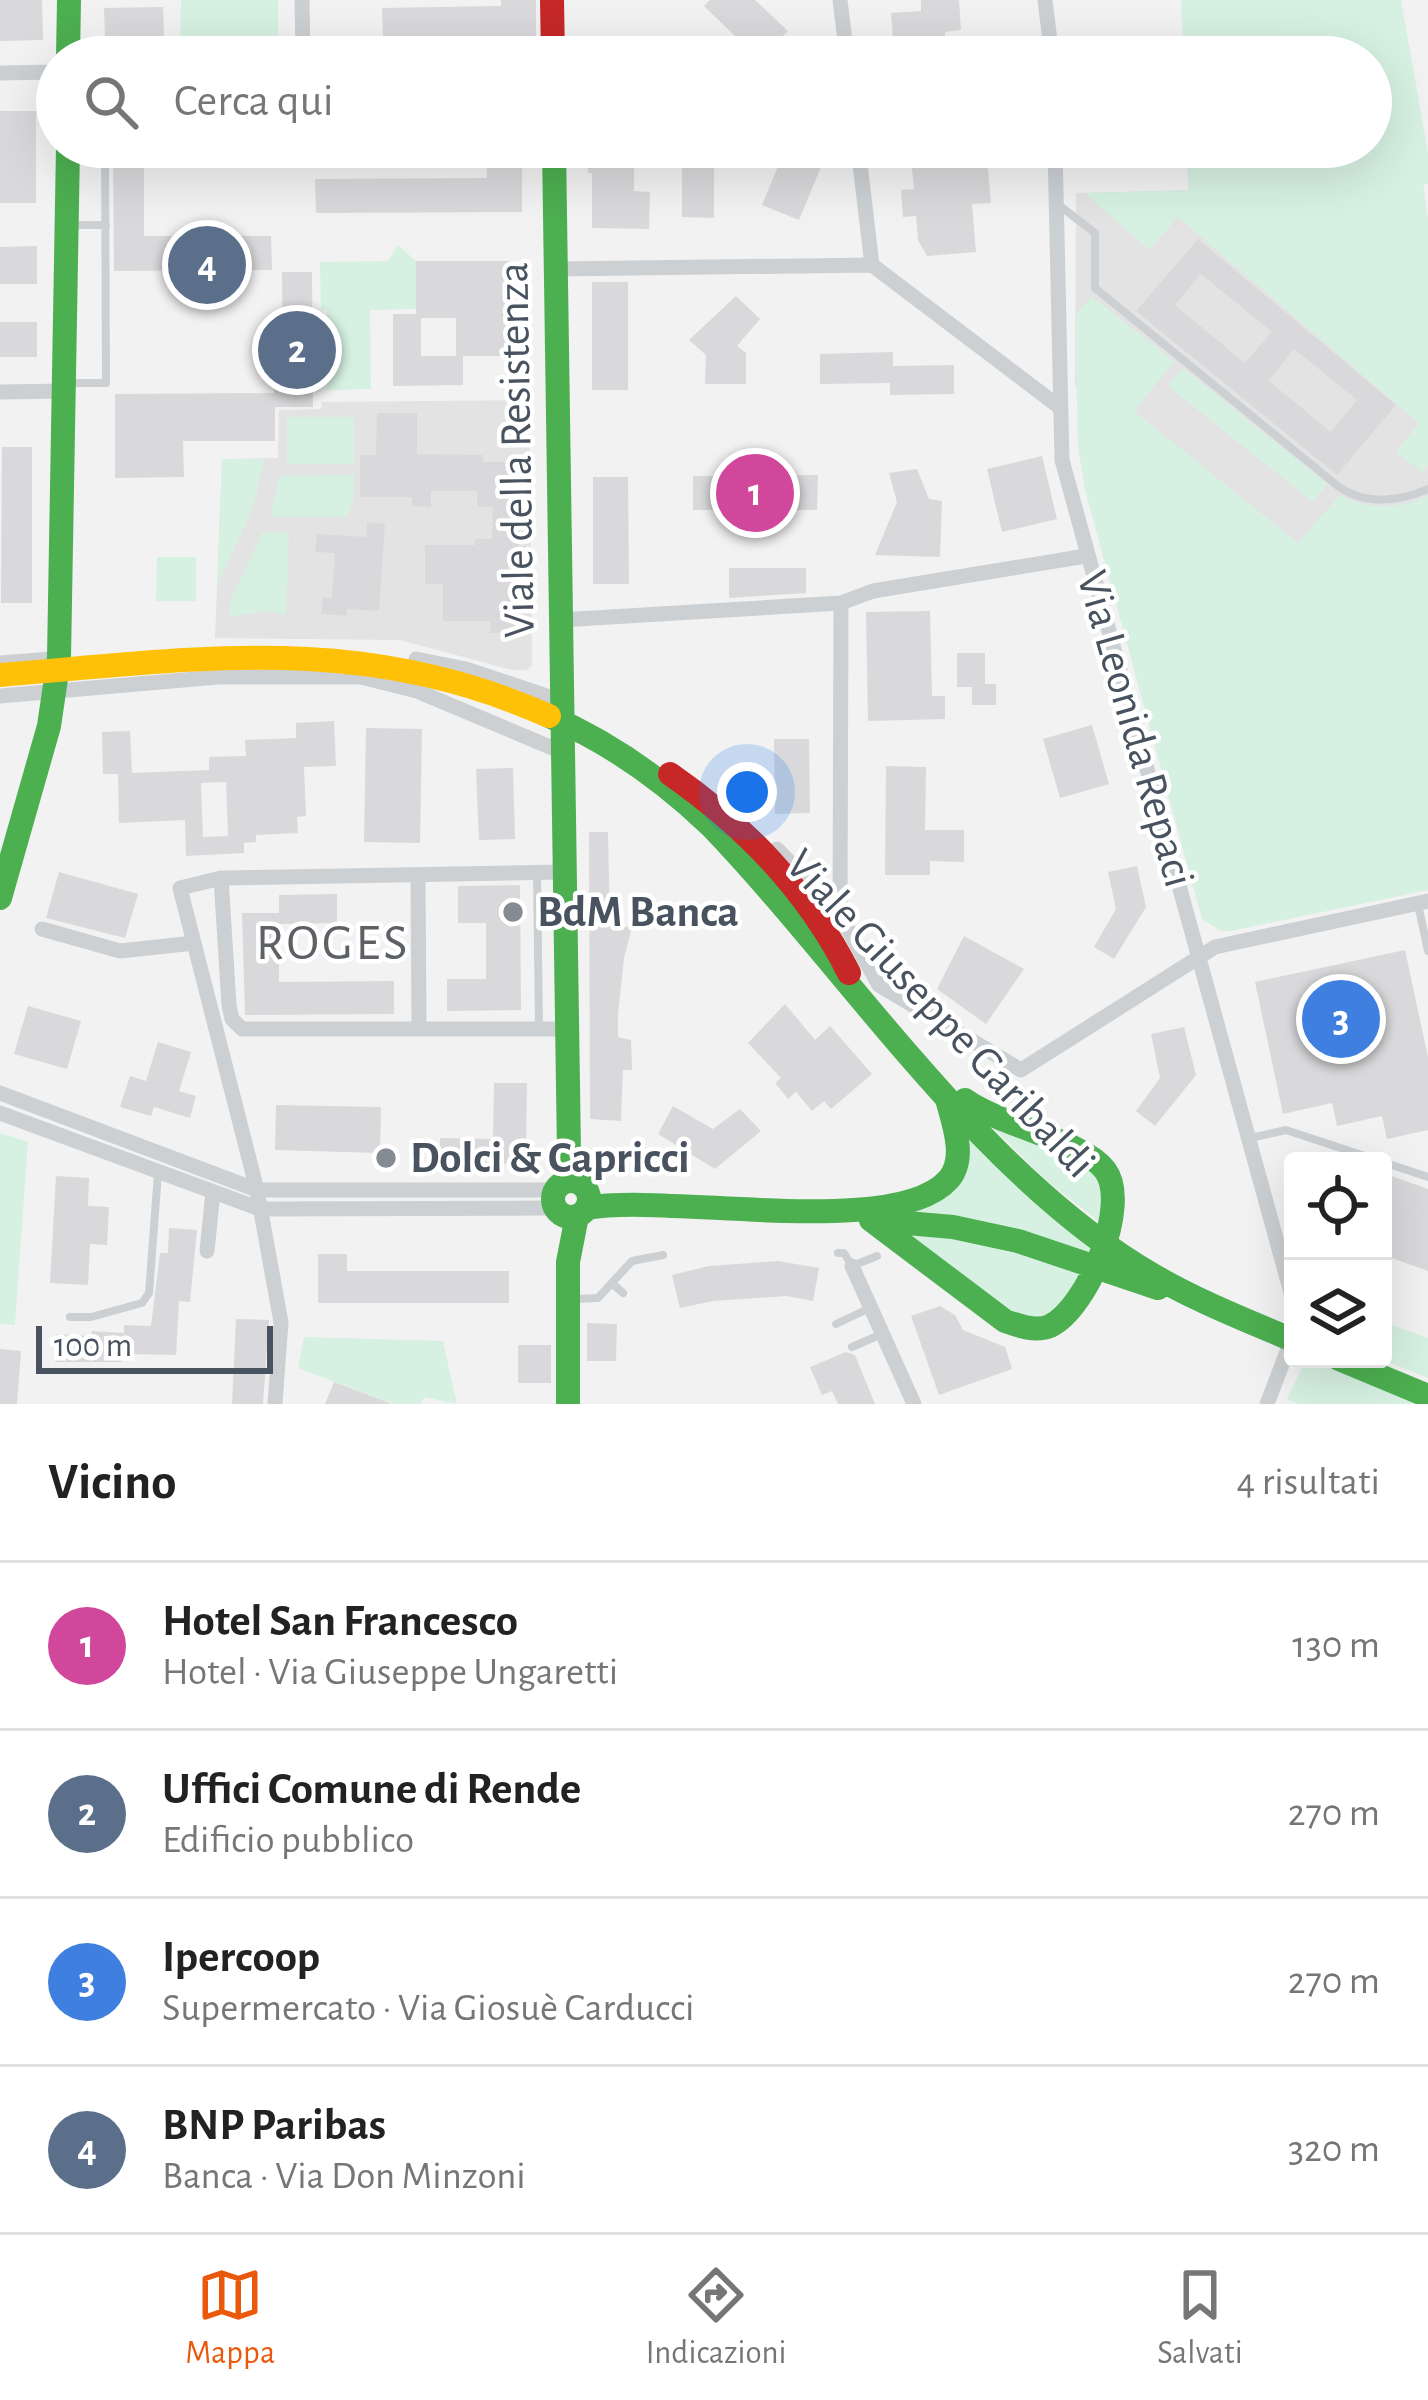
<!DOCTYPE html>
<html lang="it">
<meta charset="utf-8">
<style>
body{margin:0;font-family:"Alegreya Sans",sans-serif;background:#f6f6f6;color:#222}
.controls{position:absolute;right:36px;bottom:36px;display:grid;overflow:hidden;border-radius:12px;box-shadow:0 12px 48px #0002}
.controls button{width:108px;height:108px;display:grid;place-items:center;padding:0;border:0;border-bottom:3px solid #e0e0e0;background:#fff;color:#222;font:60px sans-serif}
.scale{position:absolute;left:36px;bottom:30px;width:237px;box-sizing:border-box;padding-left:12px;border:6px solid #48535f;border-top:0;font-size:33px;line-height:42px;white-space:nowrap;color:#48535f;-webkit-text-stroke:9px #fff;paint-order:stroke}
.you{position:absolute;left:747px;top:792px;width:42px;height:42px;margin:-30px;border:9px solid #fff;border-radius:50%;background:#1a73e8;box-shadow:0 0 0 18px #1a73e833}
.badge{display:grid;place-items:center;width:78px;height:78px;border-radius:50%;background:#ea580c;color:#fff;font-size:39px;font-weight:700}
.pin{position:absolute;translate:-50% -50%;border:6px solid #fff;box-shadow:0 3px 12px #0006}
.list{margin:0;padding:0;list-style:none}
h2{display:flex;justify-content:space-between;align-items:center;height:156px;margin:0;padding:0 48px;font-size:51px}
h2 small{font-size:39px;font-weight:400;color:#767676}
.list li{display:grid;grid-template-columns:78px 1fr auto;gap:36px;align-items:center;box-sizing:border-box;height:168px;padding:0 48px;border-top:3px solid #e0e0e0}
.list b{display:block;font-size:45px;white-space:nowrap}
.list p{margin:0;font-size:39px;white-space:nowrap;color:#767676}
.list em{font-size:39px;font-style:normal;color:#767676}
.icon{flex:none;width:66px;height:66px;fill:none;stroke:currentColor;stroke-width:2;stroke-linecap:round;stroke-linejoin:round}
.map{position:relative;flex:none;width:1428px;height:1404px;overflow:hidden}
.search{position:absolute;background:#fff;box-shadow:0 12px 48px #0002;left:36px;right:36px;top:36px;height:132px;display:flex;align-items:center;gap:30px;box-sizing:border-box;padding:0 42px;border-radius:66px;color:#767676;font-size:45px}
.sheet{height:828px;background:#fff}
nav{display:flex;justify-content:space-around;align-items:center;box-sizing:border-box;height:168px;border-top:3px solid #e0e0e0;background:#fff;font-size:33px;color:#767676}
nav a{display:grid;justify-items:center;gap:6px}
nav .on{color:#ea580c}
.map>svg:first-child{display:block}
.education{fill:#e4e3e4}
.green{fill:#d6f1e1}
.building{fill:#d9d9db;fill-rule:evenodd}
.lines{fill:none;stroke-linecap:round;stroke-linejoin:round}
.lane{stroke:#cdd0d3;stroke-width:8}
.street{stroke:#cdd0d3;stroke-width:15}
.fast{stroke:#4caf50;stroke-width:24}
.slow{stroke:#ffc107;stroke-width:24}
.jam{stroke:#c62828;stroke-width:24}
.poi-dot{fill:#848b92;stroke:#fff;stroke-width:4.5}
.labels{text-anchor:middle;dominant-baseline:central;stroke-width:9;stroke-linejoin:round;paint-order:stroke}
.street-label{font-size:45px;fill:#48535f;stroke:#fff}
.poi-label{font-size:45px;font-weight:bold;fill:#48535f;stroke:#fff;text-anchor:start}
.quarter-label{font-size:51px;letter-spacing:3px;fill:#5d6166;stroke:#fff}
</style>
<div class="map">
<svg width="1428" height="1404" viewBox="0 0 1428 1404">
<rect width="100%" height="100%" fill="#f2f2f2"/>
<!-- education -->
<path class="education" d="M1423 185 1428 220V530L1236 564 1075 385 1076 193Z
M529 400 532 656V666L526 670H512L400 640 215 638 222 459 278 458 279 410 321 409 322 402Z"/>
<!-- green -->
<path class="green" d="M181 0H278V48L180 49Z
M1181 0H1401L1428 153V184L1423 185 1428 220V465L1422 472 1396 452 1419 423 1178 217 1149 250 1085 193 1188 190 1187 147H1371V57H1183Z
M398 245 416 261V309L370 310 371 389 327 390V310L321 309 320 262 388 261Z
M1092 297 1174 361 1134 411 1298 543 1340 495C1365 510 1402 509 1428 496V890L1231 931H1221L1202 919 1085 490 1078 447 1075 316Z
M1183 368 1327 484 1313 502 1168 386Z
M287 417H354V464H287Z
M222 459H264L254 505 217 586Z
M354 475 353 501 346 517H271L279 476Z
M263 532H289L286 615 268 611 229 617 231 598Z
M157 557H196V601H156Z
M989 1124 1085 1161 1104 1178 1101 1223 1048 1182Z
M0 1133 28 1142 15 1325 0 1324Z
M967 1134 970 1136 1115 1262 913 1212Z
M913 1228 947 1233 1083 1271 1055 1314 1020 1319 908 1239Z
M1383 1322 1428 1338V1378L1381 1359Z
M304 1337 443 1341 457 1404 424 1397 421 1404H394L298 1368Z
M1306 1359H1311L1424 1404H1298L1287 1399Z"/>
<!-- building -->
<path class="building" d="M0 0H42L43 40 0 41Z
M501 0H536V37L383 40 382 8 501 6Z
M710 0H755L788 31 762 57H716L736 37 704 6Z
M921 0H959L961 30 945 32 946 51 910 53 909 37 893 38 891 13 921 11Z
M163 7 164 37 105 39 104 8Z
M587 36 659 37V57H587Z
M0 111H36V203H0Z
M113 147H144V236H271L272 270 114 271Z
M486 147H522V212L316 213 315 179 487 178Z
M588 147H634V191L650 192 649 229 592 228V173H588Z
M682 147H714V218L682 217Z
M786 147 828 150 799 220 762 205Z
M910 147H986L991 203 972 204 976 252 927 256 918 240 916 216 903 217 901 190 914 189Z
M1198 239 1396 405 1337 475 1136 311ZM1201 274 1272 332 1245 363 1175 305ZM1294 349 1357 400 1331 432 1269 381Z
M37 246V284H0V247Z
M416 261H510L511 356H456V318H421V356H463V385L393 386V314H416Z
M282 272H312L313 407H275V441H183L184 477 115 478V394L274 393V387H283Z
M592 282H628V390H592Z
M736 296 760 319 737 346 746 353V384H705L706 355 689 340Z
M0 322H37V357H0Z
M893 352V366L954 365V394L890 395V383L820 384V354Z
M377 413H417V454L483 455V462H519V471H528V520H520L519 551H508V577H520V633H490L491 621H443V584H425V545H475V539H492L493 507H477V491H431V507L412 506V497H360V455H376Z
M2 447H32V603H1Z
M1042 456 1057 519 1002 532 987 469Z
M917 469 929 499 942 501 940 557 875 555 897 502 889 473Z
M818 475 817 510H693V476Z
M593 477H628L629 584H593Z
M367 522 385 524 379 611 347 609 346 616 321 614 323 597 332 598 335 553 315 552 317 534 366 537Z
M729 568H806V593L729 598Z
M930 611 932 696H945V719L868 721 866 612Z
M957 653H985V684H996V705H972V687H957Z
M334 721 336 766 304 767 306 816 297 817 298 833 256 835V842L244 843V853L186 856 185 820 119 823 118 774H103L102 732 130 731 132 773 209 770V757L246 756 245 740 296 738V723ZM226 782 228 836 203 837 201 783Z
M1092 725 1109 784 1060 798 1043 739Z
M366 728 422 729 420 843 364 842Z
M774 739H809L810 813 775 814Z
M886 766 926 767 925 830H964V862L930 861V875H885Z
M513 768 515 839 479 840 476 769Z
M589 832H608L610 926 632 927 624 958 618 1014V1037L631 1040 632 1070H623L621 1121 590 1119Z
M1137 866 1146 907 1114 959 1094 947 1116 909 1108 872Z
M59 872 138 894 125 938 46 918Z
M520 885 521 1010 447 1011V979H486V923H458V886Z
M337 894V923L279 924V982L394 981V1014L245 1015 242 913H279V895Z
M964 936 1024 969 986 1024 937 989Z
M1405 950 1428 1057V1130L1387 1139 1382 1116 1337 1126 1332 1103 1283 1114 1255 982Z
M785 1004 815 1040 830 1026 872 1074 831 1109 824 1101 812 1111 796 1092 788 1099 775 1083 781 1078 748 1043Z
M28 1006 81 1021 67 1069 14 1054Z
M1184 1027 1196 1075 1155 1126 1136 1111 1160 1078 1151 1034Z
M158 1042 191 1052 179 1091 196 1096 190 1118 154 1107 151 1116 120 1107 130 1076 146 1081Z
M494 1083H527L526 1145 512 1164 440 1162V1138L493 1139Z
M276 1105 381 1107 380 1153 275 1150Z
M673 1106 713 1129 740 1109 761 1131 715 1169 658 1134Z
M1383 1173 1428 1189V1271L1383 1255Z
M56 1176 89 1178 88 1206 109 1207 107 1245 90 1244 88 1285 50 1283Z
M169 1228 197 1230 190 1302 179 1301 176 1355 123 1354 122 1362H55L56 1334 91 1336 92 1331 124 1333V1325L151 1326 160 1253H168Z
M318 1254H347V1271H509V1303H318Z
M778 1261 819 1268 813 1301 787 1296 713 1301 680 1308 672 1275 709 1266Z
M940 1306 955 1315 963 1330 1005 1347 1012 1369 939 1395 911 1316Z
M236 1319 269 1320 263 1404H232Z
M587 1323 617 1324 616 1361H587Z
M518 1345H551V1383H518Z
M0 1349 21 1351 17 1404H0Z
M846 1352 855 1355 875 1404H838L832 1391 822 1395 810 1367Z
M334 1382 390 1403V1404H325Z"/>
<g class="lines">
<!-- lane -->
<path class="lane" d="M1060 206 1095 233V288L1339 487C1365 505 1399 502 1428 489
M69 225H106
M67 383H106L105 147
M537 874 539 1027
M1418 904 1428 951
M1251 1138 1286 1130 1380 1161
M1383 1162 1428 1177
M838 1253H844L852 1266 877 1256
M612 1283 623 1293
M574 1299 598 1298 632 1261 663 1255
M70 1317H91L142 1303 149 1293 158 1173
M836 1324 870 1308
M852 1347 882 1334"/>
<!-- street -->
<path class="street" d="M302 0 303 57
M840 0 847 57
M1045 0 1052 57
M0 73 57 72
M858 147 872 265
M1055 147 1062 460 1293 1300
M557 269 872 265 1058 406
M0 392 65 391
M560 620 841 603 873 591 1086 556
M416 659 466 669 562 701
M0 663 63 658
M0 696 218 677H361L417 691 562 752
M777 849 840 915 879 985 1021 1070 1215 947 1428 901
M418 875 419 1027
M221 878 229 1005 232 1019 242 1029H567
M840 915 841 603
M42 929 120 951 194 943
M0 1093 257 1190H555
M0 1113 260 1209 555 1208
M207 1251 213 1192
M852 1266 914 1404
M275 1404 281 1322 257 1190 180 888 221 878 564 872
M1267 1404 1293 1336"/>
<!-- fast -->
<path class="fast" d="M68 57 69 0
M554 147 569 1153 577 1182
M549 716C609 742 664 781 711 826 846 967 971 1161 1136 1265 1185 1296 1240 1318 1293 1340
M0 898 49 726 59 658 68 147
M553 1199a18 18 0 1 1 36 0a18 18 0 1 1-36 0Z
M587 1208C669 1193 896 1240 949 1179 967 1158 953 1122 947 1099
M871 1220 1005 1321C1019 1326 1036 1332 1050 1326 1087 1309 1131 1204 1105 1170 1082 1140 1001 1126 965 1100
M872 1220 953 1227 1018 1241 1158 1288
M1339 1359 1428 1396
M568 1404V1262L577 1216"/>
<!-- slow -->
<path class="slow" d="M0 675C199 659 360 632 549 716"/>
<!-- jam -->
<path class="jam" d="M552 0 553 57
M670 774C746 827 807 890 849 973"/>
</g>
<!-- markers -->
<g class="poi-dot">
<circle cx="513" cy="912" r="12"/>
<circle cx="386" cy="1158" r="12"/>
</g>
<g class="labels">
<!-- street labels -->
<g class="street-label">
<text transform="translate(517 450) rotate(-91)">Viale della Resistenza</text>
<text transform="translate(1135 729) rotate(74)">Via Leonida Repaci</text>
<text transform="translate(940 1014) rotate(47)">Viale Giuseppe Garibaldi</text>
</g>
<!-- poi labels -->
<g class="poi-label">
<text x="537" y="912">BdM Banca</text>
<text x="410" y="1158">Dolci &amp; Capricci</text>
</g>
<!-- quarter labels -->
<g class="quarter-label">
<text x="333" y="943">ROGES</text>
</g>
</g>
</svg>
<div class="controls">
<button><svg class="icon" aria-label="locate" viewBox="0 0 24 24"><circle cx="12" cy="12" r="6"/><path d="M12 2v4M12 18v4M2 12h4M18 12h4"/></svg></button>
<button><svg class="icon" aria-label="layers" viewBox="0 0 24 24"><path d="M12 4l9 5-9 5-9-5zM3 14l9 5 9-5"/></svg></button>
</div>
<div class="scale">100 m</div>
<div class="you"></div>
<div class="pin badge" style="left:755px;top:493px;background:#d1479c">1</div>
<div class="pin badge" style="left:297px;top:350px;background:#5c6f8a">2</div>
<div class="pin badge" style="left:1341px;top:1019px;background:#3f7fe0">3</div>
<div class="pin badge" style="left:207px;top:265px;background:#5c6f8a">4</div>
<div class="search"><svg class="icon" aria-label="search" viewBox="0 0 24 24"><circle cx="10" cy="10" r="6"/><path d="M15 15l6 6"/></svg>Cerca qui</div>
</div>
<section class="sheet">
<h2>Vicino<small>4 risultati</small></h2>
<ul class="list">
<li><span class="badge" style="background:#d1479c">1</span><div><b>Hotel San Francesco</b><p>Hotel · Via Giuseppe Ungaretti</p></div><em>130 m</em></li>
<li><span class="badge" style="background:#5c6f8a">2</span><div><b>Uffici Comune di Rende</b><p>Edificio pubblico</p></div><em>270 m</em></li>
<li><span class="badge" style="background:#3f7fe0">3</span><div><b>Ipercoop</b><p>Supermercato · Via Giosuè Carducci</p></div><em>270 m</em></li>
<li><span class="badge" style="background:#5c6f8a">4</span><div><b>BNP Paribas</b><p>Banca · Via Don Minzoni</p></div><em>320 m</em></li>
</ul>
</section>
<nav>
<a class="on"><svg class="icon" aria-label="map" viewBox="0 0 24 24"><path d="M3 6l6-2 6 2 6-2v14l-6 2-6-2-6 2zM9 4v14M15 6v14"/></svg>Mappa</a>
<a><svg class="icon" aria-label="directions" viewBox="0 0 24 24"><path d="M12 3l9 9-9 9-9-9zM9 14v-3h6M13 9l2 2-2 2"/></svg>Indicazioni</a>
<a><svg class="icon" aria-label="saved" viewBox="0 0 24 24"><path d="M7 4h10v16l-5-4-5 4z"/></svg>Salvati</a>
</nav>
